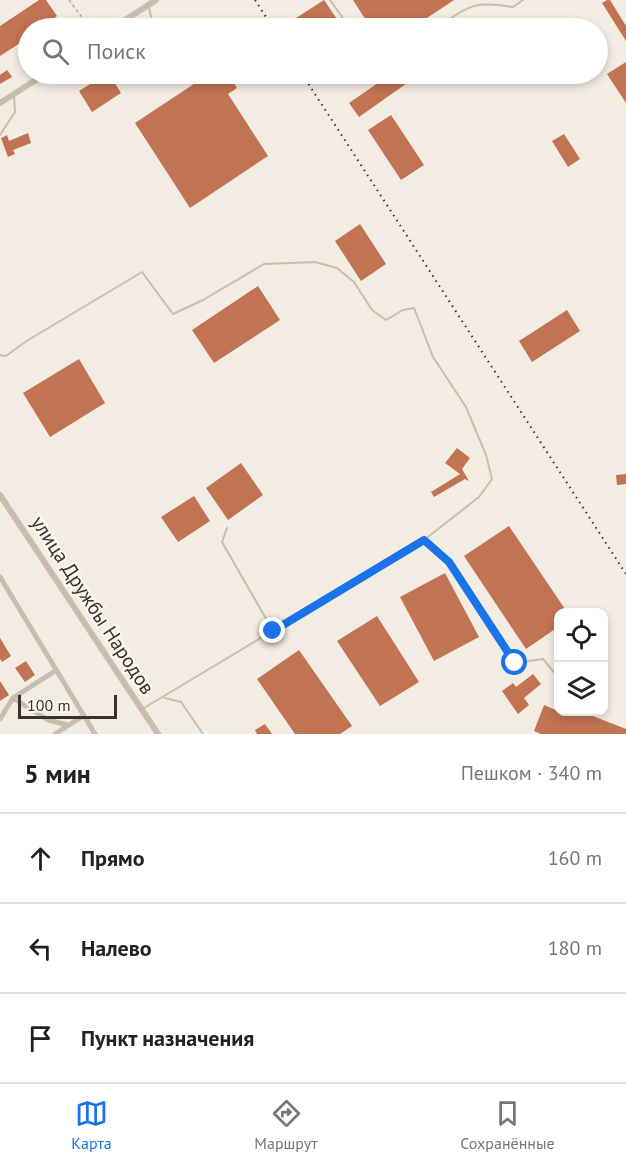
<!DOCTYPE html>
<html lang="ru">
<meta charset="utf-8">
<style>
body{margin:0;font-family:"PT Sans",sans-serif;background:#f6f6f6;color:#222}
.controls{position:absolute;right:18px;bottom:18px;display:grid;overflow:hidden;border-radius:12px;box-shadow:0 3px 9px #0003}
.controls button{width:54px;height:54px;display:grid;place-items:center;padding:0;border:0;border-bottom:2px solid #e0e0e0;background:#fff;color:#222;font:30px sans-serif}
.scale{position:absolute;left:18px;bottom:15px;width:99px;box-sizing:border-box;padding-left:6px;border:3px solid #3a312c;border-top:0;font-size:16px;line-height:21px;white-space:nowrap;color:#3a312c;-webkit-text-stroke:4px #faf5ee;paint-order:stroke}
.stop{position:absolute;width:18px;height:18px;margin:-14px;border:4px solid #1a73e8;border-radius:50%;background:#fff}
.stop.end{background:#1a73e8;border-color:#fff;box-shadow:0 2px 6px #0008}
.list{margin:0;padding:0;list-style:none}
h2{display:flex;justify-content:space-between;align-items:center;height:78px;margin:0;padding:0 24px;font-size:26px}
h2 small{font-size:20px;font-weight:400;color:#767676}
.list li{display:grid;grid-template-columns:39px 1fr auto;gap:18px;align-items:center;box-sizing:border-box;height:90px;padding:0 24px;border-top:2px solid #e0e0e0}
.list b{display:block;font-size:22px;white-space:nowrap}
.list em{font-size:20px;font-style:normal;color:#767676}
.icon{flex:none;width:33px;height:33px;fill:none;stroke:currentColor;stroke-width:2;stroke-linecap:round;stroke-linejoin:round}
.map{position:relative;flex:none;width:626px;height:734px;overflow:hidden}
.search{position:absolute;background:#fff;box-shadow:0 3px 9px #0003;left:18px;right:18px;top:18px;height:66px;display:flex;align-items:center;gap:15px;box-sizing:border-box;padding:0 21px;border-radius:33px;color:#767676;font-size:22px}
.sheet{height:348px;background:#fff}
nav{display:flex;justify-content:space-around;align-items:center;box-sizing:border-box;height:84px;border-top:2px solid #e0e0e0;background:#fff;font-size:16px;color:#767676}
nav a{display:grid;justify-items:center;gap:3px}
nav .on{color:#1a73e8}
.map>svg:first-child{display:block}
.building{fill:#c17352}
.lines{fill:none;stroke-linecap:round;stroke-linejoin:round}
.path{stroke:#b7a798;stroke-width:1.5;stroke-dasharray:3 3;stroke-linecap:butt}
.service{stroke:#cbbdae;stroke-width:2}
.minor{stroke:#cbbdae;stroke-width:5}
.tertiary{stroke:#cbbdae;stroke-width:6}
.rail{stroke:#3a312c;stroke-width:2;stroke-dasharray:1.5 4.5;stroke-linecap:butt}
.route{stroke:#1a73e8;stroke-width:8}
.labels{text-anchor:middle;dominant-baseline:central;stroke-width:5;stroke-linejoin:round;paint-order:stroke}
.street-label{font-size:20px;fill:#3a312c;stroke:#faf5ee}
</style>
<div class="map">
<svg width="626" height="734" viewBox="0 0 626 734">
<rect width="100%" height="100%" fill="#f3ece2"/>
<!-- building -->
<path class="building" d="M39 0H46L57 16 43 28H28V38L0 56V26Z
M324 0 343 28H298L293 20Z
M353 0H454L412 28H371Z
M607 0H610L626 26V41L602 3Z
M626 62V103L607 74Z
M7 70 12 77 0 84V75Z
M106 74H109L121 93 92 112 79 91Z
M204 74H228L237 88 228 94 268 156 190 208 135 123 206 76Z
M391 74H420L359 117 349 103Z
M391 115 424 165 401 180 368 130Z
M28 133 31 143 13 150 15 154 8 157 1 138 7 135 9 141Z
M564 134 580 159 568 167 552 141Z
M360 224 386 264 361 281 335 241Z
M258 286 280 320 214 363 192 330Z
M567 310 580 331 532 362 519 341Z
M79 359 105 403 50 437 23 393Z
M457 448 470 458 462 469 469 481 465 479 434 497 431 492 460 474 445 463Z
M241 463 263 495 228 520 206 488Z
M626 474V484L617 485 616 475Z
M194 496 210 521 178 542 161 517Z
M509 526 567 612H558V627L526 649 464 556Z
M445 573 479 637 434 661 400 597Z
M377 616 419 682 380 706 337 641Z
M0 638 11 656 2 662 0 659Z
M299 650 352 726 340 734H295L257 679Z
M26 661 35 675 25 682 15 668Z
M533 674 541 684 524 698 529 705 518 714 502 691 513 683 516 687Z
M0 681 9 695 0 701Z
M544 705 558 711H580L626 729V734H541L534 731Z
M265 724 272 734H257L255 730Z"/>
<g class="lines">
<!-- path -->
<path class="path" d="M69 0 90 28"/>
<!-- service -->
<path class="service" d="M330 0 350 28
M149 8 154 28
M437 28C469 6 473 0 513 7L523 0
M0 135 15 112 14 95
M0 355 6 356 25 342 142 272 173 314 203 300 264 264 315 262 337 268 354 282 372 310 386 320 403 310 414 308 433 357 466 407 486 455 492 479 479 497 424 540
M227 528 222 542 273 631
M165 698 181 702 203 734
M144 708 424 540 449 562 515 663 543 659 558 677"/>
<!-- minor -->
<path class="minor" d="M0 577 95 734
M13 698 48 720 68 725
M0 719 13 698 55 671
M55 734 83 716"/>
<!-- tertiary -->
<path class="tertiary" d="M113 28 156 0
M0 103 45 74
M0 495 158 734"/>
<!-- rail -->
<path class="rail" d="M255 0 273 28
M302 74 626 574"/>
</g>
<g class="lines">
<!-- route -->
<path class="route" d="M273 631 424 540 449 562 515 663"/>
</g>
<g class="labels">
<!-- street labels -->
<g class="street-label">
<text transform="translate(93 605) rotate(57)">улица Дружбы Народов</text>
</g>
</g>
</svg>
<div class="controls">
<button><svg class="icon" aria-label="locate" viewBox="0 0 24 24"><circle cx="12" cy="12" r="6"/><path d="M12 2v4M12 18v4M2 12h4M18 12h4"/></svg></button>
<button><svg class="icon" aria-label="layers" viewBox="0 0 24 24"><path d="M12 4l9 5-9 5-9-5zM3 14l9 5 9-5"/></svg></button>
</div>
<div class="scale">100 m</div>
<div class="stop" style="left:515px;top:663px"></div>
<div class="stop end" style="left:273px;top:631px"></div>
<div class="search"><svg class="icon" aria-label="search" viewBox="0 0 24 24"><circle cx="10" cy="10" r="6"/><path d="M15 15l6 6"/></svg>Поиск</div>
</div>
<section class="sheet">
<h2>5 мин<small>Пешком · 340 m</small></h2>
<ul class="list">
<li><svg class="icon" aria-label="ahead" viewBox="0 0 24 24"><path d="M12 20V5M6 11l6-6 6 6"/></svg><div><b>Прямо</b></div><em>160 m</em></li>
<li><svg class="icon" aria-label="left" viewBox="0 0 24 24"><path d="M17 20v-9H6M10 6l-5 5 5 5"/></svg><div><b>Налево</b></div><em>180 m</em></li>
<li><svg class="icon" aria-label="arrive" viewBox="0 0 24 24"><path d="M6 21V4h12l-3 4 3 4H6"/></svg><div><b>Пункт назначения</b></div></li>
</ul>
</section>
<nav>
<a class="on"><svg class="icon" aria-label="map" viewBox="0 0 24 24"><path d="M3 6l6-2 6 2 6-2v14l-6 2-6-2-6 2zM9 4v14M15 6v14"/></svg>Карта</a>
<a><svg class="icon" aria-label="directions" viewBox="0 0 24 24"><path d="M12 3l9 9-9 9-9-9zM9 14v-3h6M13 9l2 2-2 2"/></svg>Маршрут</a>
<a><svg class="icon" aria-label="saved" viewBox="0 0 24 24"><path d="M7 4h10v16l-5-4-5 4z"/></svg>Сохранённые</a>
</nav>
